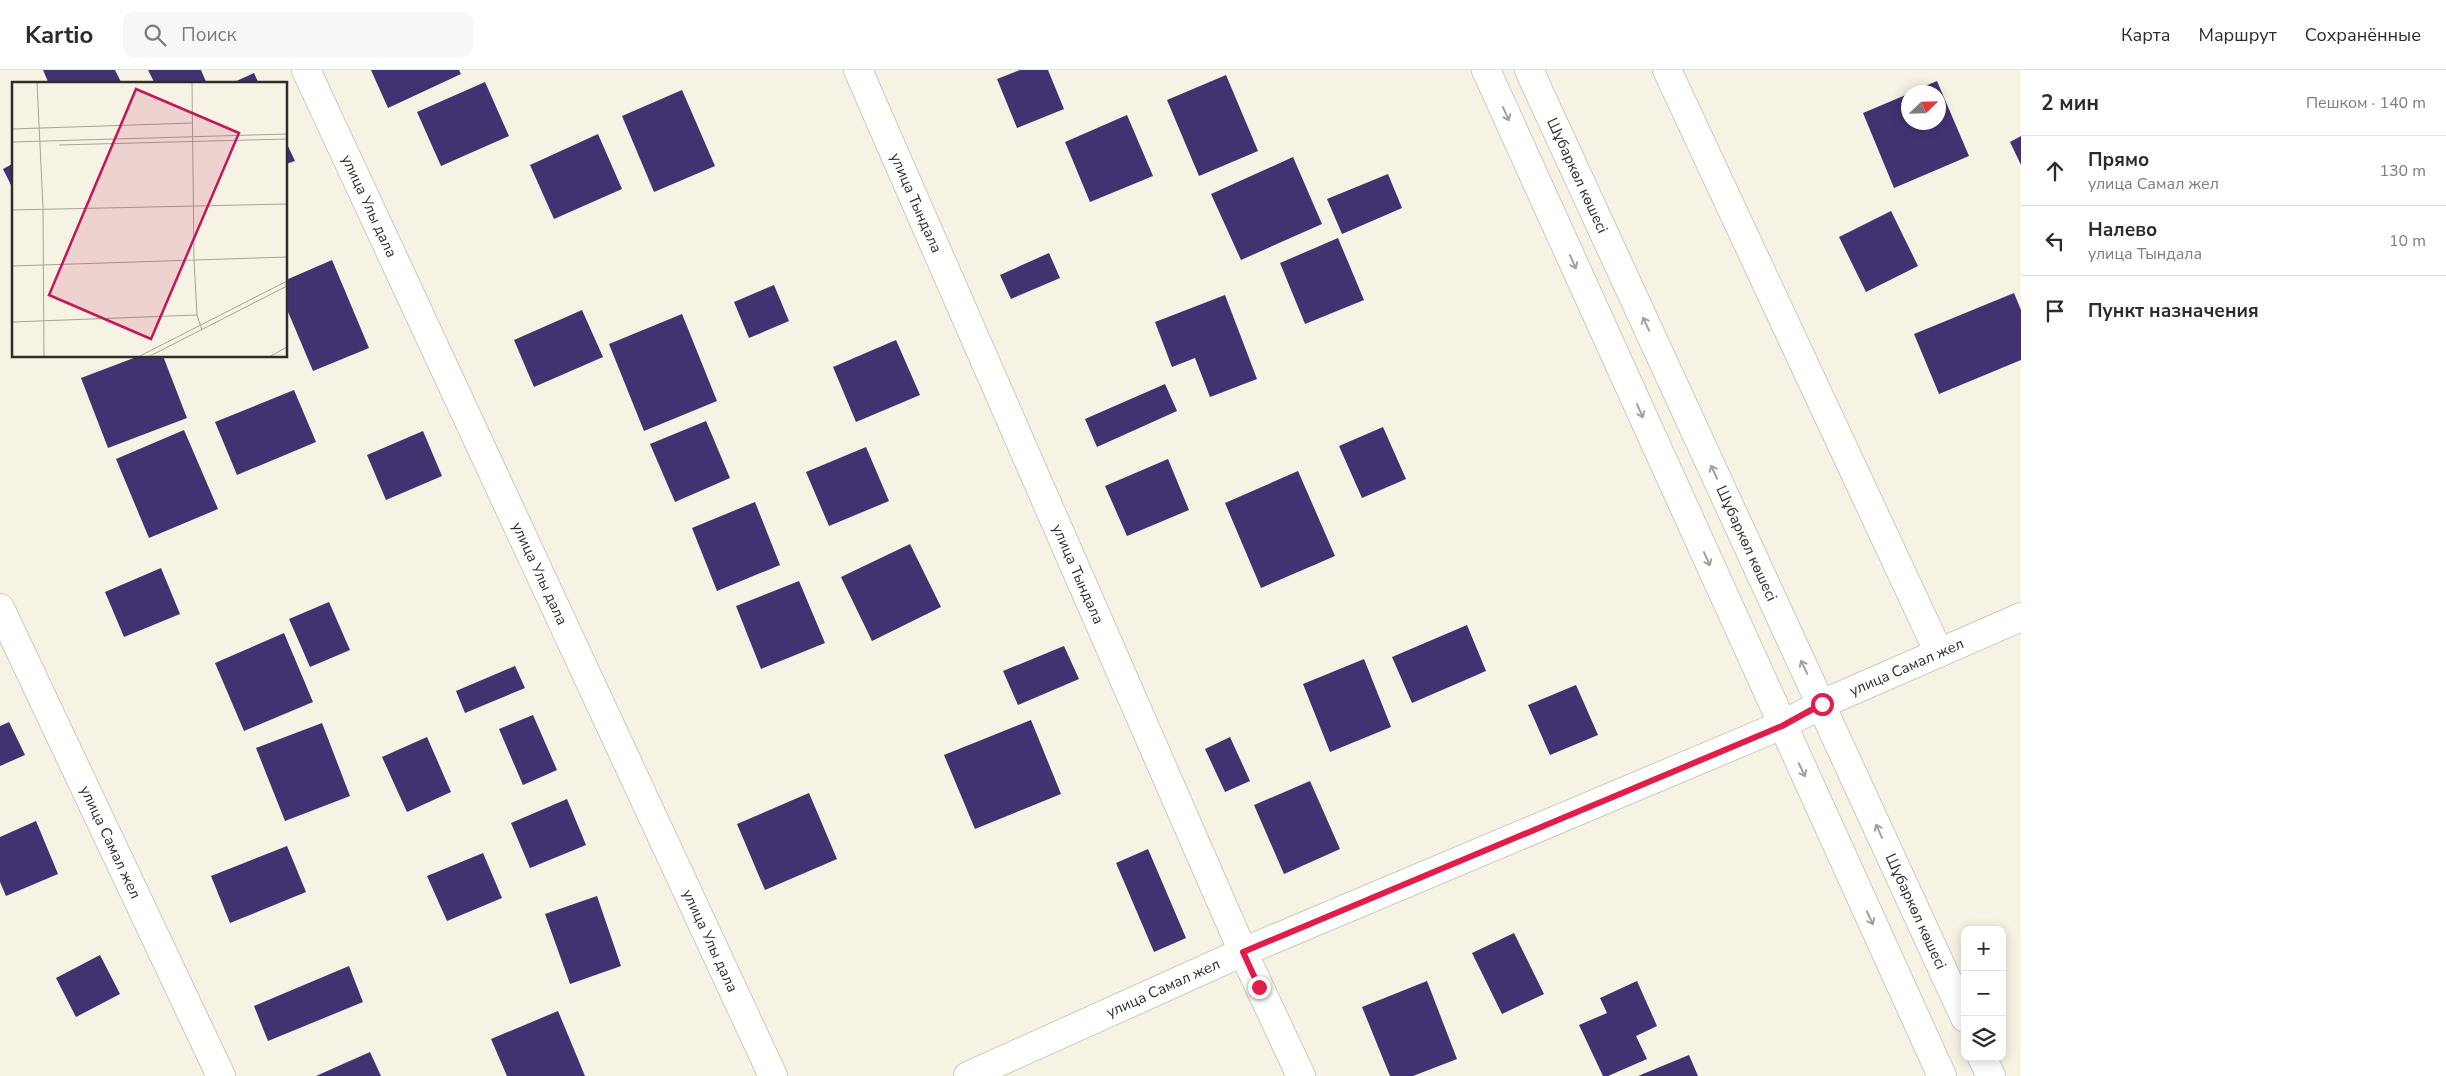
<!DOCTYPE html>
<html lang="ru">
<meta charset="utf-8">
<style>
body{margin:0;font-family:"Nunito Sans",sans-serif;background:#f7f7f7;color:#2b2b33}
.controls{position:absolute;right:15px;bottom:15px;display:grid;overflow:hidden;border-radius:10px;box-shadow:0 2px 12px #0003}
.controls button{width:45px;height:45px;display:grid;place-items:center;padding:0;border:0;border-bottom:1px solid #e1e1e2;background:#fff;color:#2b2b33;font:25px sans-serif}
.compass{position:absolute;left:1901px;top:15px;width:45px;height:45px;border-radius:50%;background:#fff;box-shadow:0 2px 12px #0003;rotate:67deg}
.stop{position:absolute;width:15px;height:15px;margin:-11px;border:4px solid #e11d48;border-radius:50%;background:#fff}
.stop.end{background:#e11d48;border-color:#fff;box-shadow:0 1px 5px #0008}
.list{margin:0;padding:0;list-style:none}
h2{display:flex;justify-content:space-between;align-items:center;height:65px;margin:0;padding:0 20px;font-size:21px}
h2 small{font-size:16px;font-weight:400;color:#7c7c81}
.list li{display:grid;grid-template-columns:32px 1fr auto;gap:15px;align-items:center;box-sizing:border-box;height:70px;padding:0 20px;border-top:1px solid #e1e1e2}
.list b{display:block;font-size:19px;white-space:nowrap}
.list p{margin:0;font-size:16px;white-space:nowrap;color:#7c7c81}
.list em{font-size:16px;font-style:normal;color:#7c7c81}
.icon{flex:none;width:28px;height:28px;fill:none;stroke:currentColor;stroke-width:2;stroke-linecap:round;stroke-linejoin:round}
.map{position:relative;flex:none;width:2021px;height:1006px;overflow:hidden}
header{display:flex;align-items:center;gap:30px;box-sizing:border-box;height:70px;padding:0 25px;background:#fff;border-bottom:1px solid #e1e1e2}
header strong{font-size:24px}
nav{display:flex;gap:28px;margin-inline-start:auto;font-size:18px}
.search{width:350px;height:45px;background:#f7f7f7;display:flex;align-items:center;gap:12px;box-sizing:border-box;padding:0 18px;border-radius:10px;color:#7c7c81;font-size:19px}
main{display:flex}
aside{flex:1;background:#fff}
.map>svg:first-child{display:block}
.building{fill:#413371}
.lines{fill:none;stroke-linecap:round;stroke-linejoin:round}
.minor-casing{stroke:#cdcabc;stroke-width:30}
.tertiary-casing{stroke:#cdcabc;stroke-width:30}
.minor{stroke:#fff;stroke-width:28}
.tertiary{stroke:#fff;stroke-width:28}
.oneway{stroke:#a1a09e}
.route{stroke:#e11d48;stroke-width:6}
.labels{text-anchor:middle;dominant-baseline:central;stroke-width:5;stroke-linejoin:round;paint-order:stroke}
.street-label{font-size:15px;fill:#2e2d28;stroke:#fff}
.inset-road{fill:none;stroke:#a6a399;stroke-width:1}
.view{fill:#c2185b;fill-opacity:0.15;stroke:#c2185b;stroke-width:2.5}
.inset-edge{fill:none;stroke:#2e2d28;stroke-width:2.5}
</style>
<header>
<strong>Kartio</strong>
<div class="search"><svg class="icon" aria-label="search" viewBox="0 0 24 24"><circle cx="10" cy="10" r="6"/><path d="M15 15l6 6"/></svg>Поиск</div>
<nav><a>Карта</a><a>Маршрут</a><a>Сохранённые</a></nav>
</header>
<main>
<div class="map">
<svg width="2021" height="1006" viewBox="0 0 2021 1006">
<rect width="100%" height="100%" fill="#f6f2e4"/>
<!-- building -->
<path class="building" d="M43 0H115L122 14H49Z
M148 0H201L207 14H155Z
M371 0H459L461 4 388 38Z
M1020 0H1048L1064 39 1017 58 997 9Z
M254 3 259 14H230Z
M1226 5 1258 81 1199 106 1167 30Z
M1937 11 1969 86 1894 118 1863 43 1908 24V52H1938V22H1911Z
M485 12 509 66 441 96 417 42Z
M682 20 715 96 654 122 622 46Z
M1127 45 1153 106 1090 132 1065 72Z
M598 64 622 119 554 149 530 95Z
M2021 66V95L2010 72Z
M286 72 295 91 286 94Z
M1293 87 1322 154 1241 190 1211 124Z
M14 93V121L3 99Z
M1388 104 1402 138 1342 164 1327 129Z
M1891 141 1918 196 1866 222 1839 167Z
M1338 168 1364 230 1305 254 1280 193Z
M1049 183 1060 208 1011 229 1000 205Z
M332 190 369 278 313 301 286 237V210Z
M774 215 789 251 749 268 734 232Z
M2014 223 2021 240V290L1939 324 1914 264Z
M1225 225 1257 309 1210 327 1195 288 1172 297 1155 252Z
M582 240 603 287 534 317 514 270Z
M682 244 717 331 644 361 609 274Z
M896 270 920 325 856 352 833 297Z
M139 286H163L187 348 108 378 81 308Z
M1165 314 1177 341 1097 377 1085 349Z
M294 320 316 372 237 405 215 352Z
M706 351 730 408 675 432 650 374Z
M1383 357 1406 409 1362 428 1339 376Z
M184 360 218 439 149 468 116 389Z
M423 361 442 406 386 430 367 385Z
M866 377 889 431 829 456 806 402Z
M1168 389 1189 440 1127 466 1105 416Z
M1298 401 1335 486 1261 518 1225 433Z
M755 432 780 495 717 521 692 458Z
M910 474 941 537 872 571 841 507Z
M161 498 180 544 124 567 105 522Z
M799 511 825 573 761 599 736 536Z
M329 532 350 580 310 597 289 549Z
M1467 555 1486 601 1412 633 1392 587Z
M284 563 313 632 244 661 215 593Z
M1064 576 1079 609 1018 635 1003 601Z
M1364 589 1391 657 1330 682 1303 614Z
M515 596 525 618 465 643 456 621Z
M1576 615 1598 665 1550 685 1528 635Z
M533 645 557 700 523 715 499 659Z
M1031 650 1061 724 975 759 944 685Z
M9 652 25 685 0 696V656Z
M322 653 350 726 285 751 256 678Z
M427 667 451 722 407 742 382 687Z
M1230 667 1250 711 1225 722 1205 679Z
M1310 711 1340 779 1284 804 1254 735Z
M809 723 837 789 765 820 737 754Z
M567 729 586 775 530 798 511 753Z
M36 751 58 804 6 826 0 812V767Z
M287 776 306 822 230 853 211 806Z
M1148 779 1186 868 1154 882 1116 793Z
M483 783 502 828 447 851 427 806Z
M597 826 621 896 570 914 545 844Z
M1514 863 1544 924 1502 944 1472 883Z
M100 885 120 924 76 947 56 908Z
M349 896 363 932 268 971 254 936Z
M1427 911 1457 989 1413 1006H1390L1362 937Z
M1637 911 1657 956 1636 966 1647 989 1608 1006H1603L1579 955 1607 943 1600 928Z
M558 941 585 1006H507L491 969Z
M370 982 381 1006H316Z
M1689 985 1698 1006H1638Z"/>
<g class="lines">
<!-- minor casing -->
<g class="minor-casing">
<g id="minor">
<path id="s1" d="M306 0 773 1006"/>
<path id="s2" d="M858 0 1243 882 1301 1006"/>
<path d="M1667 0 1939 583"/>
<path id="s3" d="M0 538 221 1006"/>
<path id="s4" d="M968 1006 1243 882 1782 655 1822 634 2021 547"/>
</g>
</g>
<!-- tertiary casing -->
<g class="tertiary-casing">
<g id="tertiary">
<path d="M1486 0 1942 1006"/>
<path id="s5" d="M1529 0 1965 948"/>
<path d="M1982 987 1991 1006"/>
</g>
</g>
<!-- minor -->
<use href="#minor" class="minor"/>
<!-- tertiary -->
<use href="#tertiary" class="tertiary"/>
</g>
<!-- one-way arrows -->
<defs><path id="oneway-shaft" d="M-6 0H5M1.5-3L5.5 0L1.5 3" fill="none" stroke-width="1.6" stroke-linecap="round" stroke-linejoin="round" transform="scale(1.25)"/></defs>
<g class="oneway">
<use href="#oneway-shaft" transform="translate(1506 44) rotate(66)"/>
<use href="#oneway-shaft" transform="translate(1573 192) rotate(66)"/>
<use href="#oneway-shaft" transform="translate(1646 254) rotate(-115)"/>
<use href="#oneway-shaft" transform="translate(1640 341) rotate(66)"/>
<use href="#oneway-shaft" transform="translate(1714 402) rotate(-115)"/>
<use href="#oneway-shaft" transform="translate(1707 489) rotate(66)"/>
<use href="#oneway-shaft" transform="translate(1804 597) rotate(-115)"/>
<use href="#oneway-shaft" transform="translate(1802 700) rotate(65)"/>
<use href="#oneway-shaft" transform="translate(1879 761) rotate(-114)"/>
<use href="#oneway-shaft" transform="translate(1870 848) rotate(65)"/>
</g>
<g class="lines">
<!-- route -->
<path class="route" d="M1259 917 1243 882 1782 656 1822 634"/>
</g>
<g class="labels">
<!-- street labels -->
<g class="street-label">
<text stroke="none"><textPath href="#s5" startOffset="116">Шұбаркөл көшесі</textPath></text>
<text stroke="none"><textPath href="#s2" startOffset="145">улица Тындала</textPath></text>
<text stroke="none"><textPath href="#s1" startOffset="150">улица Улы дала</textPath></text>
<text stroke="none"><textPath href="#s5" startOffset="521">Шұбаркөл көшесі</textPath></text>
<text stroke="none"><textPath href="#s1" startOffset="555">улица Улы дала</textPath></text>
<text stroke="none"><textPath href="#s2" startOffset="550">улица Тындала</textPath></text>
<text stroke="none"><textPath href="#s4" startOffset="1024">улица Самал жел</textPath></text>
<text stroke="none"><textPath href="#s3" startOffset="259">улица Самал жел</textPath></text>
<text stroke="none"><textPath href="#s5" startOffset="926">Шұбаркөл көшесі</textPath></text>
<text stroke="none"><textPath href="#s1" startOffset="960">улица Улы дала</textPath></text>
<text stroke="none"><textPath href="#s4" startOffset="214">улица Самал жел</textPath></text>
</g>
</g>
<!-- overview -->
<g transform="translate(12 12)">
<rect width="275" height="275" fill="#f6f2e4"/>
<path class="inset-road" d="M25 0 31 126 32 275M180 0 182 178 185 233 190 248M0 47 180 41M0 60 275 52M47 63 275 57M0 128 275 122M0 184 275 175M0 240 185 233M126 275 275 199M136 275 275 204M257 275 275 265"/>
<path class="view" d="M124 7 227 51 139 257 37 213Z"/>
<rect width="275" height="275" class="inset-edge"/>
</g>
</svg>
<div class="controls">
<button>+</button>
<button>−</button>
<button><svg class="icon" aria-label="layers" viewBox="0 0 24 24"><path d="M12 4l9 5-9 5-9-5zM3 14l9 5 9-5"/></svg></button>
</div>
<svg class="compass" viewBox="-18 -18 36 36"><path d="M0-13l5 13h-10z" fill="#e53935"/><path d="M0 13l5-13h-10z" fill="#7c7c81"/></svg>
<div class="stop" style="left:1822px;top:634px"></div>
<div class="stop end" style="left:1259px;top:917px"></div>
</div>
<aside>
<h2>2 мин<small>Пешком · 140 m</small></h2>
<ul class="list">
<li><svg class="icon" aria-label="ahead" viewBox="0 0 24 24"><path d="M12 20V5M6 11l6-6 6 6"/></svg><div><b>Прямо</b><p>улица Самал жел</p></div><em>130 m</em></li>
<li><svg class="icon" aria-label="left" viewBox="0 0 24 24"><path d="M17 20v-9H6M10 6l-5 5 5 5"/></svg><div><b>Налево</b><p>улица Тындала</p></div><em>10 m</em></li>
<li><svg class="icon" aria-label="arrive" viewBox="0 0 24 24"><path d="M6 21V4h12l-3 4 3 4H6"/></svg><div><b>Пункт назначения</b></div></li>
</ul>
</aside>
</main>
